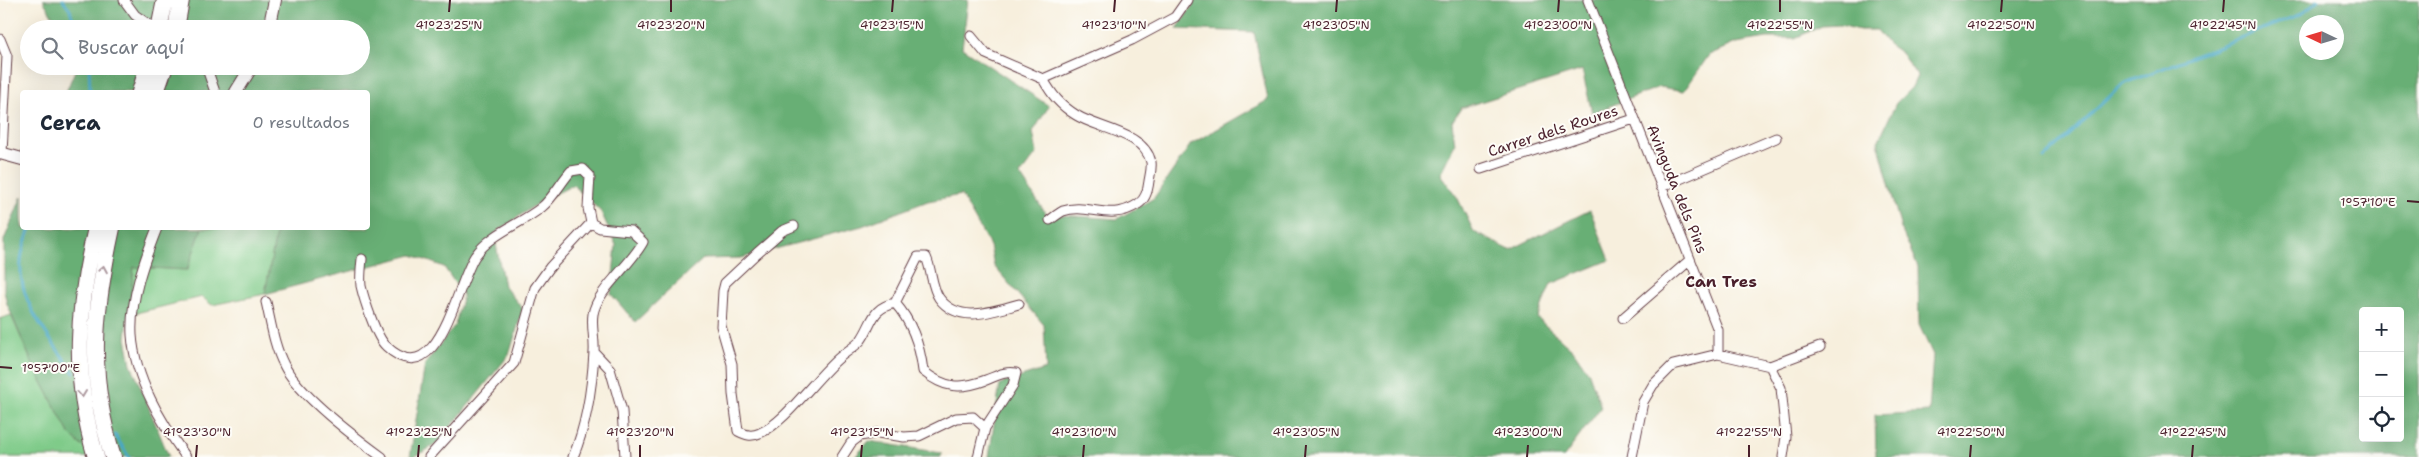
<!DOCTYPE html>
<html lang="es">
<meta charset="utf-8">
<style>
body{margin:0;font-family:"Shantell Sans",sans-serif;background:#f2f2f3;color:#1f2937}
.controls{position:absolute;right:15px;bottom:15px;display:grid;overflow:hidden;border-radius:5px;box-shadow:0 5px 20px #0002}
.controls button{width:45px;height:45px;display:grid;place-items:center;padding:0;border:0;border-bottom:1px solid #e0e1e3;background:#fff;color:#1f2937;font:25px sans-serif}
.compass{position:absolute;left:2299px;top:15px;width:45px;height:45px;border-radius:50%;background:#fff;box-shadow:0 5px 20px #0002;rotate:274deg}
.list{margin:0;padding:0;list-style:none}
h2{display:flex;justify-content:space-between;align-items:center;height:65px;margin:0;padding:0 20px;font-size:21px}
h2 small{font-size:16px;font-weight:400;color:#747a83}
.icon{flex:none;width:28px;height:28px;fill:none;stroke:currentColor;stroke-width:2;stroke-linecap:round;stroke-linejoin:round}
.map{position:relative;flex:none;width:2419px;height:457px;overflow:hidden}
.search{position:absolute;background:#fff;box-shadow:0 5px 20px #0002;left:20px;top:20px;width:350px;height:55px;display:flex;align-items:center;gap:12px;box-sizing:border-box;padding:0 18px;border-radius:28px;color:#747a83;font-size:19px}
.panel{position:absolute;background:#fff;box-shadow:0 5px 20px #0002;left:20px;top:90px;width:350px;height:140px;border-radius:5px}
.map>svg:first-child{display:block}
.green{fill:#7fcb89;stroke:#64755a}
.forest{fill:#67af75;stroke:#586750;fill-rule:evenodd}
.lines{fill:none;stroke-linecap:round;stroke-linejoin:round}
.stream{stroke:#47a7c6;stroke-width:3}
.street-casing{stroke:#643e46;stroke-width:11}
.secondary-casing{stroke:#643e46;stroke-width:14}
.highway-casing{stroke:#643e46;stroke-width:18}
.street{stroke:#fff;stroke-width:9}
.secondary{stroke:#fff;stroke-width:12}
.highway{stroke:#fff;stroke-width:16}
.oneway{stroke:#ae9aa0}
.ticks{fill:none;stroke:#4a1f2b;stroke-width:2}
.labels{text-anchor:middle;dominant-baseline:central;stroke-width:4;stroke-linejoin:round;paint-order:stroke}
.street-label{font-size:15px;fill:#4a1f2b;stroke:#fdfcf7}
.neighbourhood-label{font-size:16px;font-weight:bold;fill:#4a1f2b;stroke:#fdfcf7}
.ticks-label{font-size:12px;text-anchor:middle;fill:#4a1f2b;stroke:#fdfcf7;stroke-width:4;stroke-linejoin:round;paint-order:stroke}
</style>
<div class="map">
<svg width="2419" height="457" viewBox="0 0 2419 457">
<rect width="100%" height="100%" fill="#fdfcf7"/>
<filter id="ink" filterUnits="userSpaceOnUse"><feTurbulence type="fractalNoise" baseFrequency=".02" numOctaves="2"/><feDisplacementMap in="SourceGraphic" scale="10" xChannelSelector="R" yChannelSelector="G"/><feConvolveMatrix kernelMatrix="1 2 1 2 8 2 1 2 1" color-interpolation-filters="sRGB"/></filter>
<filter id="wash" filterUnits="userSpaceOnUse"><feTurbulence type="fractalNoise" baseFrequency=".0096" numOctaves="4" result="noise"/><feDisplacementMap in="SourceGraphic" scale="20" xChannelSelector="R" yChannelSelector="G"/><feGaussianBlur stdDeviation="1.12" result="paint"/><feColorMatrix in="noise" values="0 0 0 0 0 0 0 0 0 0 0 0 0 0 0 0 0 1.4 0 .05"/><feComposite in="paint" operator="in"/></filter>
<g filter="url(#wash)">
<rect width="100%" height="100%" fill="#f7efdd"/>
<!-- green -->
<path class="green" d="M202 228H277L265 294 212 305 202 297 128 315 134 267 187 270Z
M11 315 33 365 70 435 94 457H0V319Z"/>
<!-- forest -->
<path class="forest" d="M43 0H968L962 48 1049 106 1033 132 1037 153 1020 175 1046 214 1117 219 1154 198 1191 144 1268 100 1254 32 1177 29 1196 0H2419V457H1876L1875 415 1929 412 1933 355 1919 325 1918 267 1901 229 1878 142 1896 103 1912 87 1917 76 1901 53 1888 44 1877 30H1860L1840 25 1822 26 1795 38H1767L1736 43 1709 55 1684 91 1660 87 1592 113 1582 70 1461 108 1452 122 1455 144 1440 174 1457 197 1474 232 1510 250 1590 210 1610 260 1551 284 1537 318 1573 350 1589 373 1601 407 1564 457H989L1000 384 1046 369 1044 325 994 266 990 246 961 195 928 201 862 226 741 258 703 259 635 322 611 294 616 245 601 212 573 185 538 203 494 234 504 286 523 309 509 355 437 444 414 457H410L425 364 455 325 463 295 444 267 412 255 265 294 277 228H368V92H66L77 66H361V29H60ZM2306 22H2336V52H2306ZM2363 311H2400V438H2363Z
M22 196V228H202L187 270 134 267 126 338 131 364 169 457H94L70 435 33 365 7 304 4 291V240Z
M869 441 941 453V457H855Z"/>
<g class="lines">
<!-- stream -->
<path class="stream" d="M63 0 70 10 76 29
M89 66 90 92
M2044 158 2123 84 2301 14 2318 0
M30 228C27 238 21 250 21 262 17 303 53 341 74 373
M115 435 129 457"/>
</g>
</g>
<g filter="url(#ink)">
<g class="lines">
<!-- street casing -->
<g class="street-casing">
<path id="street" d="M124 0 135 15 151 26
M1588 0 1718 330V354
M971 36 986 54 1043 79 1132 40 1175 17 1187 0
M0 39 7 56 2 153
M206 66 215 92
M1043 79C1052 95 1060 105 1076 115 1098 129 1144 132 1151 162 1152 168 1150 175 1149 181 1148 190 1145 200 1138 204 1109 223 1088 202 1063 211 1059 213 1054 217 1050 220
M1481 169 1634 119
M1661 187 1776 138
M794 226 782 231 757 253 725 283 723 291 721 326 732 364 733 394 738 431C746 435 751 437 760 433 785 423 817 376 840 357 847 351 855 347 861 340 873 323 871 308 895 303 912 322 920 346 923 371 944 388 960 390 986 380 997 376 1004 371 1016 373L1013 385 985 428 978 457
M157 228C144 261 130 299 132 335 135 379 161 422 186 457
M362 259C361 268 360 278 361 286 364 299 376 337 386 346 438 396 456 285 475 256 491 233 521 224 542 207 553 198 561 182 571 171L583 169 590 176 588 208 591 223
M266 302C271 323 274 346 284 365 298 394 356 438 382 457
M895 303 918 257H926C932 270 931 286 939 298 959 325 993 311 1019 304
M1623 318 1690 260
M594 352 610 369 622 411 625 457
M1770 366 1820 347
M429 457 514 363 535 288 550 267 591 223
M573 457C587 424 592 388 594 352 595 340 591 326 593 314 597 290 631 265 643 242L631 231 600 228 591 223
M842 457 851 443 860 436 878 433 904 437 919 436 956 418 973 417 985 428
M1632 457 1643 402 1653 385 1673 365 1718 354 1770 366 1781 388 1786 437 1783 457"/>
</g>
<!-- secondary casing -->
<g class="secondary-casing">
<path id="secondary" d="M269 29 275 0
M236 92 252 66
M0 153 22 159"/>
</g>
<!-- highway casing -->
<g class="highway-casing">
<path id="highway" d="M159 29 165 0
M176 29 181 0
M140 92 148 66
M156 92 165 66
M96 228C77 308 72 377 96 457
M112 228C94 310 87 375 113 457"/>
</g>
<!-- street -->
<use href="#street" class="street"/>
<!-- secondary -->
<use href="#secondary" class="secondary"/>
<!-- highway -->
<use href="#highway" class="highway"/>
</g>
<!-- one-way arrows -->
<defs><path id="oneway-chevron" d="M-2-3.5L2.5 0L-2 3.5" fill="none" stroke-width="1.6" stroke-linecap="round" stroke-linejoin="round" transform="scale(1.25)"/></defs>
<g class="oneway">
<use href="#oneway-chevron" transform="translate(103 269) rotate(-80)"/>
<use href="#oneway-chevron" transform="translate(82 394) rotate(83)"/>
</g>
</g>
<!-- ticks -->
<path class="ticks" d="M449 12 450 0M671 12V0M892 12 893 0M1114 12 1115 0M1336 12 1337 0M1558 12 1559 0M1780 12V0M2001 12 2002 0M2223 12 2224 0M2407 201 2419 202M0 367 12 368M196 457 197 445M418 457 419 445M640 457V445M861 457 862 445M1083 457 1084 445M1305 457 1306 445M1527 457 1528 445M1749 457V445M1970 457 1971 445M2192 457 2193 445"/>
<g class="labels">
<!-- street labels -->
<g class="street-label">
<text transform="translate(1553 131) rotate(-18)">Carrer dels Roures</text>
<text transform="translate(1677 189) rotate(68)">Avinguda dels Pins</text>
</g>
<!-- neighbourhood labels -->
<g class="neighbourhood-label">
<text x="1721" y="281">Can Tres</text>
</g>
</g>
<g class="ticks-label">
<text x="449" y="29">41°23'25"N</text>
<text x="671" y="29">41°23'20"N</text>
<text x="892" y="29">41°23'15"N</text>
<text x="1114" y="29">41°23'10"N</text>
<text x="1336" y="29">41°23'05"N</text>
<text x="1558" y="29">41°23'00"N</text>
<text x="1780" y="29">41°22'55"N</text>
<text x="2001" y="29">41°22'50"N</text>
<text x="2223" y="29">41°22'45"N</text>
<text x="2368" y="206">1°57'10"E</text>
<text x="51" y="372">1°57'00"E</text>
<text x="197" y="436">41°23'30"N</text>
<text x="419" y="436">41°23'25"N</text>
<text x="640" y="436">41°23'20"N</text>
<text x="862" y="436">41°23'15"N</text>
<text x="1084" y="436">41°23'10"N</text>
<text x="1306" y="436">41°23'05"N</text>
<text x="1528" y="436">41°23'00"N</text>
<text x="1749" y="436">41°22'55"N</text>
<text x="1971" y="436">41°22'50"N</text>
<text x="2193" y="436">41°22'45"N</text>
</g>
</svg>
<div class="controls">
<button>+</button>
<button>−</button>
<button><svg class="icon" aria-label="locate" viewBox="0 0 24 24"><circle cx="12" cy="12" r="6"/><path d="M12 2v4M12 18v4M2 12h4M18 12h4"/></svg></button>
</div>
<svg class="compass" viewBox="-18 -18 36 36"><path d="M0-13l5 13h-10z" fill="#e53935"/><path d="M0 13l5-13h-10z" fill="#747a83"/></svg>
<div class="search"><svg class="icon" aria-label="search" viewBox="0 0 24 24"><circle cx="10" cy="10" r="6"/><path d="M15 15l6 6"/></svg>Buscar aquí</div>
<section class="panel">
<h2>Cerca<small>0 resultados</small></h2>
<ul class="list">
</ul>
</section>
</div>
